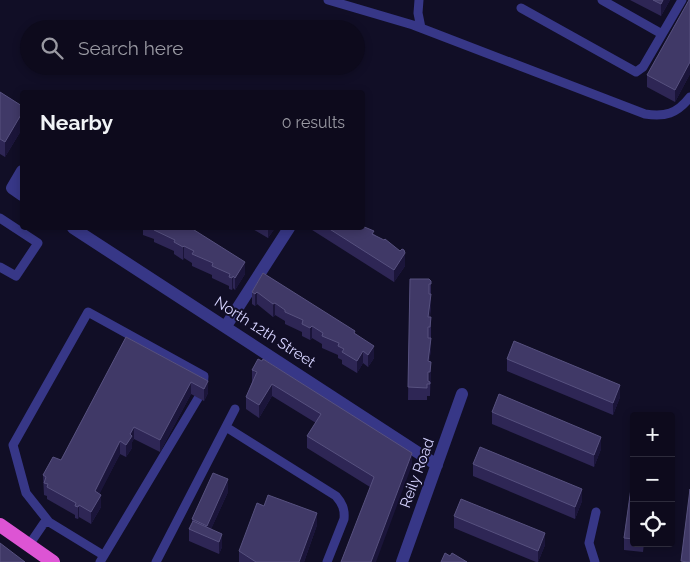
<!DOCTYPE html>
<meta charset="utf-8">
<style>
body{margin:0;font-family:Raleway,sans-serif;background:#1b1829;color:#f1f3f6}
.controls{position:absolute;right:15px;bottom:15px;display:grid;overflow:hidden;border-radius:5px;box-shadow:0 2px 8px #0003}
.controls button{width:45px;height:45px;display:grid;place-items:center;padding:0;border:0;border-bottom:1px solid #2d2b3b;background:#0d0a1c;color:#f1f3f6;font:25px sans-serif}
.list{margin:0;padding:0;list-style:none}
h2{display:flex;justify-content:space-between;align-items:center;height:65px;margin:0;padding:0 20px;font-size:21px}
h2 small{font-size:16px;font-weight:400;color:#9a9aa3}
.icon{flex:none;width:28px;height:28px;fill:none;stroke:currentColor;stroke-width:2;stroke-linecap:round;stroke-linejoin:round}
.map{position:relative;flex:none;width:690px;height:562px;overflow:hidden}
.search{position:absolute;background:#0d0a1c;box-shadow:0 2px 8px #0003;left:20px;top:20px;width:345px;height:55px;display:flex;align-items:center;gap:12px;box-sizing:border-box;padding:0 18px;border-radius:28px;color:#9a9aa3;font-size:19px}
.panel{position:absolute;background:#0d0a1c;box-shadow:0 2px 8px #0003;left:20px;top:90px;width:345px;height:140px;border-radius:5px}
.map>svg:first-child{display:block}
.lines{fill:none;stroke-linecap:round;stroke-linejoin:round}
.service{stroke:#373787;stroke-width:9}
.minor{stroke:#373787;stroke-width:12}
.trunk{stroke:#dd54d4;stroke-width:14}
.wall{fill:#2e2655}
.shaded-wall{fill:#1b153a}
.building{fill:#403967;stroke:#57517f}
.labels{text-anchor:middle;dominant-baseline:central;stroke-width:4;stroke-linejoin:round;paint-order:stroke}
.street-label{font-size:15px;fill:#d6d3ff;stroke:#110e26}
</style>
<div class="map">
<svg width="690" height="562" viewBox="0 0 690 562">
<rect width="100%" height="100%" fill="#110e26"/>
<g class="lines">
<!-- service -->
<path class="service" d="M328 0 413 25 645 114C665 117 677 114 690 97
M419 0 418 13 421 28
M602 0 662 34
M521 8 636 72 643 67 682 0
M0 218 38 243 16 276 0 267
M226 427 336 496C342 503 345 509 344 519L327 562
M49 522 26 493 13 445 88 312 204 376 203 390 100 562
M29 545 44 523 49 522 103 555
M156 562 235 409
M595 562 589 543 596 512"/>
<!-- minor -->
<path class="minor" d="M22 171 12 188 22 195
M73 228 437 465
M226 326 289 228
M402 562 462 394"/>
<!-- trunk -->
<path class="trunk" d="M0 525 53 562"/>
</g>
<!-- wall -->
<path class="wall" d="M630 0H670L661 16Z
M690 0V74L675 102 647 87V75Z
M0 92 22 106V129L5 157 0 154Z
M143 228H191L245 274 235 290 233 288 232 290 229 289V286L212 278V275L192 266V263L184 258 183 260 174 254V251L154 242V239L143 235Z
M251 228H275L268 238Z
M309 228H362L374 234 405 266 394 282Z
M263 273 355 334 374 358 368 367 363 363 357 373 342 364V360L338 358V355L322 348V344L312 338 310 340 302 336V332L285 324V321L275 315 273 317 257 304 255 306 252 304V292Z
M410 279 431 281V306L430 317H431V350L429 361 431 362 430 394V396H427V400H408Z
M126 337 208 381V393L204 401 191 394 160 452 134 439 132 442V448L126 457 120 454 99 494 101 507 91 524 79 517 78 519 75 518V515L47 499V496L44 495 43 475 61 460Z
M507 359 620 397 613 415 507 371Z
M252 370 412 465 370 487 307 448V436L316 423 272 396 259 418 246 409V397L252 382Z
M492 412 601 449 594 467 492 424Z
M473 464 582 501 575 519 473 476Z
M634 467V543H644L643 552 624 550V538Z
M228 492 211 529 222 547 219 554 189 541V529L192 523V519Z
M454 516 545 545 538 562H536L454 528Z
M317 525 304 562H239V551Z"/>
<!-- shaded-wall -->
<path class="shaded-wall" d="M663 0H670L661 16V4Z
M690 62V74L675 102V90Z
M22 113V129L5 157V142Z
M268 228H275L268 238Z
M184 246V258L183 260V247Z
M405 253V266L394 282V270Z
M245 262V274L235 290V278Z
M233 276V288L232 290V278Z
M257 292V304L255 306V294Z
M431 294V306L428 329V317Z
M275 303V315L273 317V304Z
M312 326V338L310 340V328Z
M431 338V350L428 372 431 362 430 396V384L428 381V361Z
M374 346V358L368 367V355Z
M363 351V363L357 373V361Z
M208 381V393L204 401V389Z
M191 382V394L160 452V440Z
M272 384V396L259 418V405Z
M620 385V397L613 415V403Z
M134 427V439L132 442V448L126 457V445Z
M601 437V449L594 467V455Z
M120 441V454L95 503V491Z
M412 453V465L376 562H371Z
M228 479V492L207 538V526Z
M582 489V501L575 519V507Z
M101 495V507L91 524V512Z
M79 505V517L78 519V507Z
M317 513V525L304 562H299Z
M545 533V545L538 562V551Z
M222 534V547L219 554V542Z"/>
<!-- building -->
<path class="building" d="M653 0H663L661 4Z
M689 0H690V62L675 90 647 75Z
M0 92 22 106V113L5 142 0 139Z
M362 226 374 231 372 234 384 240 385 239 400 251 402 249 404 250 405 253 394 270 328 228H362Z
M155 228H191L245 262 235 278 233 276 232 278 229 277 230 274 212 266 213 263 192 254 194 251 184 246 183 247 174 242 175 240 154 230Z
M263 273 355 331 354 333 374 346 368 355 363 351 357 361 342 352 344 349 338 346 339 343 322 336 323 333 312 326 310 328 302 324 303 320 285 312V310L275 303 273 304 257 292 255 294 252 292Z
M410 279H429L431 281V284H429V294H431L428 317H431L430 327H428V338H431L428 361 431 362 430 372H428V381L430 382V384H427V388L408 387Z
M126 337 208 381 204 389 191 382 160 440 134 427 130 434 132 436 126 445 120 441 95 491 101 495 91 512 79 505 78 507 75 506 76 503 47 487 48 484 44 483 46 477 43 475 53 457 61 460Z
M514 341 620 385 613 403 507 359Z
M258 359 262 361 263 359 412 453 371 562H341L374 477 307 436 321 414 272 384 259 405 246 397 257 372 252 370Z
M499 394 601 437 594 455 492 412Z
M480 447 582 489 575 507 473 464Z
M634 467V539L624 538Z
M213 473 228 479 207 526 192 519Z
M690 489V562H687L681 561Z
M268 495 317 513 299 562H256L239 551 257 503 264 506Z
M461 499 545 533 538 551 454 516Z
M193 521 222 534 219 542 189 529Z
M0 543 25 562H0Z
M445 553 450 556 452 553 467 562H441Z"/>
<g class="labels">
<!-- street labels -->
<g class="street-label">
<text transform="translate(265 332) rotate(33)">North 12th Street</text>
<text transform="translate(417 473) rotate(-70)">Reily Road</text>
</g>
</g>
</svg>
<div class="controls">
<button>+</button>
<button>−</button>
<button><svg class="icon" aria-label="locate" viewBox="0 0 24 24"><circle cx="12" cy="12" r="6"/><path d="M12 2v4M12 18v4M2 12h4M18 12h4"/></svg></button>
</div>
<div class="search"><svg class="icon" aria-label="search" viewBox="0 0 24 24"><circle cx="10" cy="10" r="6"/><path d="M15 15l6 6"/></svg>Search here</div>
<section class="panel">
<h2>Nearby<small>0 results</small></h2>
<ul class="list">
</ul>
</section>
</div>
